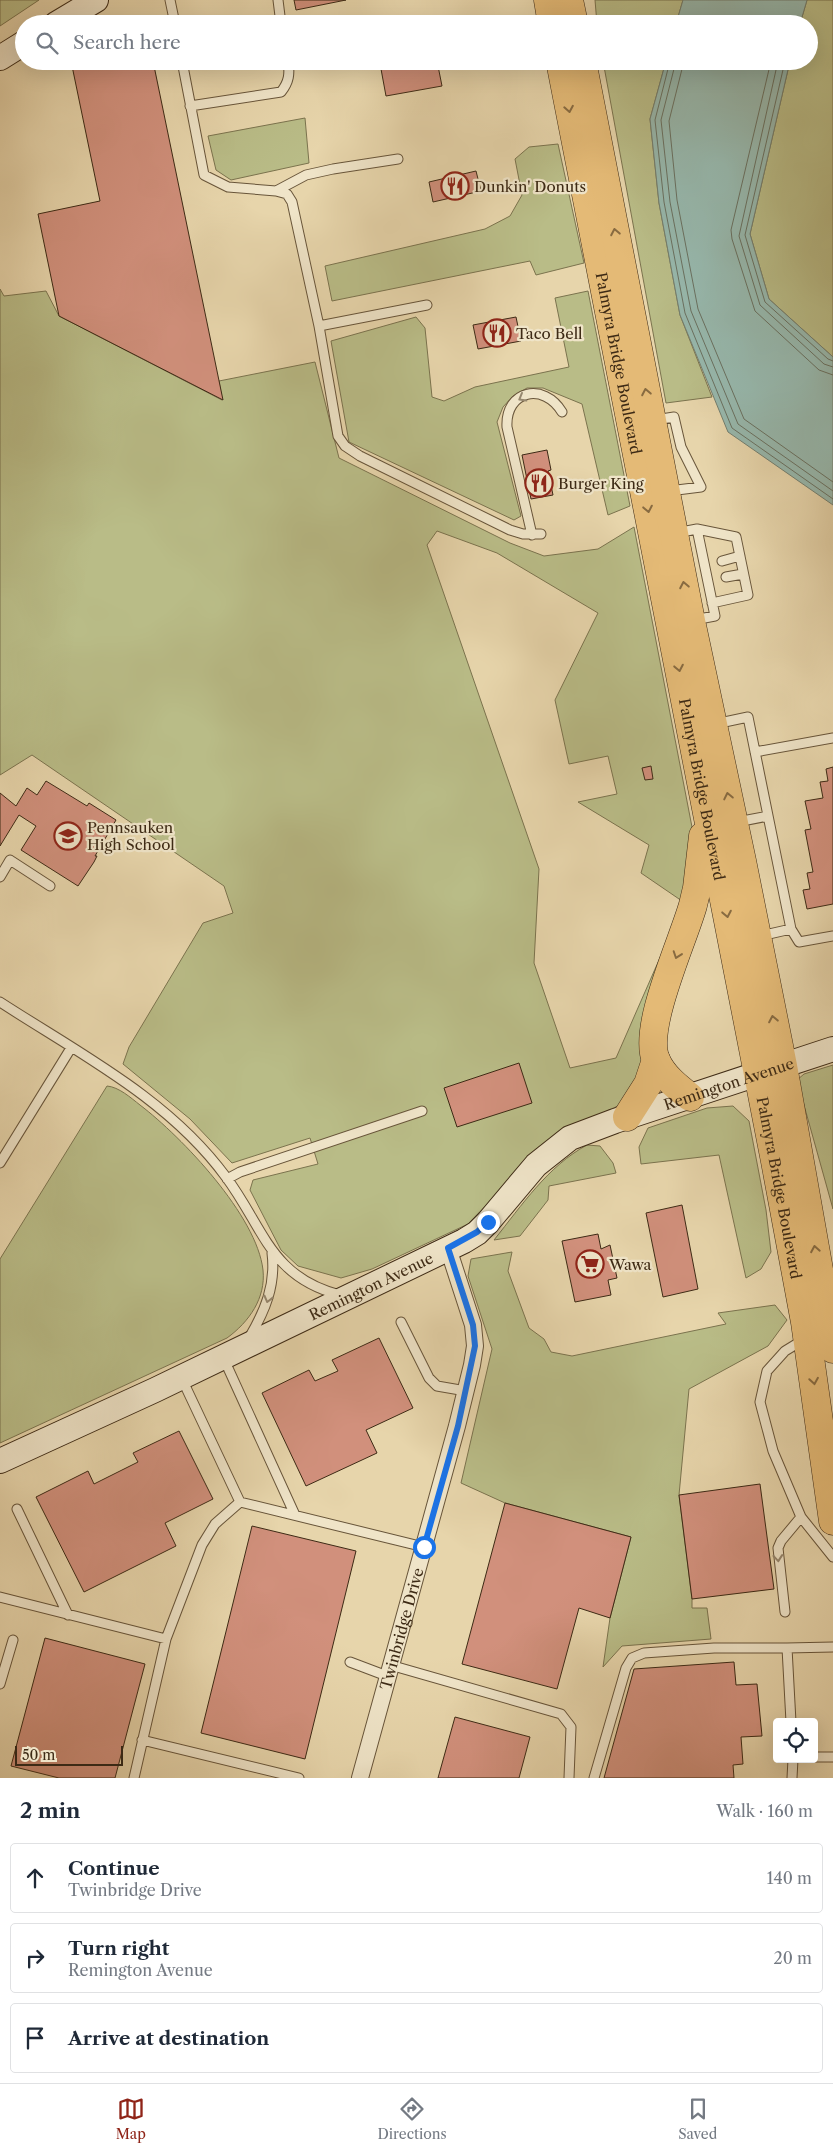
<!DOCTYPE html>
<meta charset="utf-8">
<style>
body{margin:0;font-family:"Libre Caslon Text",serif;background:#f6f6f7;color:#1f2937}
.controls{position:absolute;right:15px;bottom:15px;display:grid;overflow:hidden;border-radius:5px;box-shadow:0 5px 20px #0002}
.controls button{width:45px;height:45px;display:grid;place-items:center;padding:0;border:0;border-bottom:1px solid #e0e1e3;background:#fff;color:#1f2937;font:25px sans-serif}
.scale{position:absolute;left:15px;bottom:12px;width:108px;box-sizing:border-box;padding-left:5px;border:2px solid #3d2a15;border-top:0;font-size:14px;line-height:18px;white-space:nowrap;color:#3d2a15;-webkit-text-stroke:4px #efe4c8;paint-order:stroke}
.stop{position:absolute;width:15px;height:15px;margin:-11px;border:4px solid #1a73e8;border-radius:50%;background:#fff}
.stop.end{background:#1a73e8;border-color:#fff;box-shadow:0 1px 5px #0008}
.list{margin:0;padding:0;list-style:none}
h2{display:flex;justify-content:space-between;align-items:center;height:65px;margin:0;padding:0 20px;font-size:21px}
h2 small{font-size:16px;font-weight:400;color:#747a83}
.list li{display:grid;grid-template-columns:32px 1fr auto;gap:15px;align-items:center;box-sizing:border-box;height:70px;margin:0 10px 10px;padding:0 10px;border:1px solid #e0e1e3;border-radius:5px}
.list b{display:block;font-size:19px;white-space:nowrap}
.list p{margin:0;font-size:16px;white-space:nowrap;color:#747a83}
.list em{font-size:16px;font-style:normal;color:#747a83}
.icon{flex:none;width:28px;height:28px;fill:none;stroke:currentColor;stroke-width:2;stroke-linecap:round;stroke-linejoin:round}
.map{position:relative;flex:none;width:833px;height:1778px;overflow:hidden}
.search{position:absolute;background:#fff;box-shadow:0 5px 20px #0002;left:15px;right:15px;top:15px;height:55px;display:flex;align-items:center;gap:12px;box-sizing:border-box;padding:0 18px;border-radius:28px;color:#747a83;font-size:19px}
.sheet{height:305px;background:#fff}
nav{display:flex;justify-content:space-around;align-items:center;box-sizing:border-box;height:70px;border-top:1px solid #e0e1e3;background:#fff;font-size:14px;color:#747a83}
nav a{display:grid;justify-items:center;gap:2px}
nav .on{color:#8f2418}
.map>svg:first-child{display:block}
.green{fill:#b9bc87;stroke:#7b734e}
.water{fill:#97b8ad;stroke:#737f70}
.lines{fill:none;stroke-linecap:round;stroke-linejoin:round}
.shore{stroke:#6a7161;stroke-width:1}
.building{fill:#d1907c;stroke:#3d2a15}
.lane-casing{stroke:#68553a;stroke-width:11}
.street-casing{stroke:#68553a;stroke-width:18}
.secondary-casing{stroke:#3d2a15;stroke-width:26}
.highway-casing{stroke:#3d2a15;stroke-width:29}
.lane{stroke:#efe4c8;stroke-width:9}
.street{stroke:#efe4c8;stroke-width:16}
.secondary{stroke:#efe4c8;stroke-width:24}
.highway{stroke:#e4ba76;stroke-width:28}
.oneway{stroke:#886b41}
.oneway2{stroke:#96876e}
.route{stroke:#1a73e8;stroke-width:6}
.labels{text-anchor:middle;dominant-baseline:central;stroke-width:4.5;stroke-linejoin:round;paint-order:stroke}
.poi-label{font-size:15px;fill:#3d2a15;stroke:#efe4c8;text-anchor:start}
.street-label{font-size:15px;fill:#3d2a15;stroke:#efe4c8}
</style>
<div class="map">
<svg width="833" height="1778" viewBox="0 0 833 1778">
<rect width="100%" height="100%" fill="#e7d5ab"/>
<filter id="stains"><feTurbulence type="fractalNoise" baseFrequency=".004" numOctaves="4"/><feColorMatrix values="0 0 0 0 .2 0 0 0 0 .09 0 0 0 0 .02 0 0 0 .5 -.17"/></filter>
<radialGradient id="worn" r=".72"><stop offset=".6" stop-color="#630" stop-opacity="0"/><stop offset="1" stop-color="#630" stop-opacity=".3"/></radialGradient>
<!-- green -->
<path class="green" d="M0 0H39L0 26Z
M595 0H683L676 24H597Z
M807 0H833V357L769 299 750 234 790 61H809V24H800Z
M603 61H666L650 119 659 203 680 315 712 397 666 403Z
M305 118 309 163 231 180 216 170 208 136Z
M558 144 584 263 536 275 530 261 332 301 325 266 485 229 510 216 522 195 515 159 529 147Z
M0 289 4 296 46 291 59 316 222 400 219 381 315 362 339 458 510 543 544 556 598 549 634 527 692 827 693 865 682 901 641 873 649 845 578 802 617 794 608 756 569 764 555 700 598 613 497 553 437 531 427 545 539 869 534 963 570 1068 616 1058 666 944 645 1064 622 1104 568 1129 544 1146 468 1224 372 1269 341 1278 298 1266 281 1250 250 1190 253 1180 318 1164 310 1138 232 1163 190 1119 123 1064 129 1047 203 923 233 913 224 886 32 755 0 775Z
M588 291 630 506 608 515 582 404 543 388H527L513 396 503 407 497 422 521 516 514 520 349 442 331 341 416 317 425 328 432 397 444 401 475 387 569 367 555 298Z
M833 1065V1209L797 1080 804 1074Z
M107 1086C119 1087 131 1098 140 1105 182 1137 257 1216 263 1270 266 1298 249 1322 227 1338L0 1443V1259Z
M733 1106 749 1121 766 1210 771 1252 761 1269 746 1278 719 1155 641 1164 639 1147 648 1128 707 1108Z
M587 1145 600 1146 613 1163 616 1173 549 1186 548 1200 520 1236 494 1240C522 1205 548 1166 587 1145Z
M512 1252 508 1271 529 1328 544 1339 551 1352 572 1356 726 1324 718 1313 775 1305 787 1320 768 1346 689 1389 679 1495 692 1599V1608H707L711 1639 622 1646 603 1667 610 1618 631 1537 505 1503 461 1483 492 1349 468 1276 471 1259Z"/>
<!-- water -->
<path class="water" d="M683 0H807L800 24H676Z
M666 61H790L750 234 769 299 833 357V505L728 432 680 315 659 203 650 119Z"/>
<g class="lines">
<!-- shore -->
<path class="shore" d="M670 61 655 120 664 202 685 313 732 428 833 499
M676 61 661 120 670 202 691 311 738 424 833 491
M684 61 669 121 677 200 698 309 744 419 833 482
M771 61 731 230 732 239 755 311 819 370 833 375
M778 61 739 236 760 305 824 364 833 367
M785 61 745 235 765 302 828 359 833 361"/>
</g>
<!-- building -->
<path class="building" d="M294 0H346L296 10Z
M71 61H153L223 400 59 316 38 214 100 201Z
M425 61H437L442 86 386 96 381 69Z
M476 171 481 191 433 202 429 182Z
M516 317 521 341 478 349 473 325Z
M547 450 551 470 548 471 553 495 531 499 522 455Z
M651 766 653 779 645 780 642 768Z
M833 767V904L807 909 803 890 810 889 807 873 813 872 805 830 811 829 805 801 823 798 820 782 828 781 826 769Z
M46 781 87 806 89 803 116 820 95 856H97L94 862 78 886 21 850 36 826 19 815 0 846V793L16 806 27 788 37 795Z
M519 1063 532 1103 457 1127 444 1088Z
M682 1205 698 1289 663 1297 646 1213Z
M598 1234 601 1249 610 1245 617 1278 608 1280 611 1295 575 1302 562 1241Z
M379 1338 413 1408 366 1430 377 1453 306 1486 262 1393 309 1370 315 1381 338 1371 332 1360Z
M179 1431 213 1499 165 1523 176 1546 84 1592 36 1497 88 1471 94 1484 138 1462 133 1453Z
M760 1484 774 1589 692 1599 679 1495Z
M505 1503 631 1537 610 1618 579 1608 557 1689 462 1664Z
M252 1526 356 1551 305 1759 201 1733Z
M45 1638 145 1664 115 1778H59L11 1766Z
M734 1662 736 1685 757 1684 762 1736 741 1737 743 1764 733 1765 734 1778H604L634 1669Z
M455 1717 530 1737 519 1778H438Z"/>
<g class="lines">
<!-- lane casing -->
<g class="lane-casing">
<path id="lane" d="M170 0 175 24
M278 0 281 24
M182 61 204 175 228 187 276 191 287 194 292 202 319 326 338 436 345 446 360 456 510 530 523 534H541
M190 106 281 92C289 82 290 74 288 61
M276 191 306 175 333 169 398 159
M319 326 427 305
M655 420 674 417 681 447 701 487 669 491
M697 529 736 537 748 595 712 603
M676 533 697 529 715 616 694 620
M532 535 507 427C505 390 544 382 562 412
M722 561 740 556
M726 577 743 574
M715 724 748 717 791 929 760 936
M755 752 833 738
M737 822 768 816
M0 877 10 860 50 886
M791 929 799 942 833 936
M0 1002C80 1054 169 1099 226 1177 264 1228 270 1277 340 1295
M0 1163 71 1048
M227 1179 240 1172 422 1111
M401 1322 429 1378 437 1386 466 1391
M249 1338C265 1311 276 1285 272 1253
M803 1340 785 1351 767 1371 760 1402 773 1451 801 1517 833 1557
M223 1357 295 1515
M181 1377 240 1502 424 1547
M17 1509 68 1615
M0 1597 166 1639 202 1545 215 1524 240 1502
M785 1612 778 1548 781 1541 801 1517
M350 1662 387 1676
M390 1665 561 1714 571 1727 569 1778
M0 1684 13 1640
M791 1722 787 1648 833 1647
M142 1740 299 1778
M814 1757H833
M134 1778 166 1639
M594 1778 626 1668 632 1658 644 1653 714 1648H787
M792 1778 793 1759"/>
</g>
<!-- street casing -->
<g class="street-casing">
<g id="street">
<path id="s1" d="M360 1778 457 1426 472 1365 475 1346 473 1325 448 1248"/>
</g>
</g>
<!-- secondary casing -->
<g class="secondary-casing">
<g id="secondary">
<path d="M56 24 96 0"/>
<path d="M0 58 24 43"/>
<path id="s2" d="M0 1461 155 1390 464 1241 477 1233 488 1222 536 1165 570 1138 615 1121 833 1049"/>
</g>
</g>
<!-- highway casing -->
<g class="highway-casing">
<g id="highway">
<path d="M548 0 552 24"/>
<path d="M569 0 574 24"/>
<path id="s3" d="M560 61 775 1161 805 1322 833 1521"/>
<path d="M582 61 691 621 742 861 783 1066 833 1349"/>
<path d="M690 1097C677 1087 663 1076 656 1060 642 1028 683 941 693 905L697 888 703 836"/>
<path d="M627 1117 648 1084 656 1060"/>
</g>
</g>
<!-- lane -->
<use href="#lane" class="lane"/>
<!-- street -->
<use href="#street" class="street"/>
<!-- secondary -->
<use href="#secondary" class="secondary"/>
<!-- highway -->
<use href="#highway" class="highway"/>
</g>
<!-- one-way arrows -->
<defs><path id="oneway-chevron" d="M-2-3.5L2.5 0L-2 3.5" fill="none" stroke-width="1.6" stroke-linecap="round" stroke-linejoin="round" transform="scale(1.25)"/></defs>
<g class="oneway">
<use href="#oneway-chevron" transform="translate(569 109) rotate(80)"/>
<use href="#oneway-chevron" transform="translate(615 232) rotate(-101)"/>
<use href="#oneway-chevron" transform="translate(646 392) rotate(-101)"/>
<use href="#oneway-chevron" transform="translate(648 509) rotate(79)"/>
<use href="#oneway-chevron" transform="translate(684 585) rotate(-101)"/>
<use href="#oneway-chevron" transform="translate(679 668) rotate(79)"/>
<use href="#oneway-chevron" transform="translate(728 796) rotate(-102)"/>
<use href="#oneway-chevron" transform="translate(727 914) rotate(79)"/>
<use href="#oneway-chevron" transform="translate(677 955) rotate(109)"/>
<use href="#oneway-chevron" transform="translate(773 1019) rotate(-101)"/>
<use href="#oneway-chevron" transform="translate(815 1249) rotate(-100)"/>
<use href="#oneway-chevron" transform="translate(814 1381) rotate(81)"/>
</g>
<g class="oneway2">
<use href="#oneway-chevron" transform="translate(522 398) rotate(150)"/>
<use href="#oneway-chevron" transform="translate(268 1299) rotate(104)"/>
<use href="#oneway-chevron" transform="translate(778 1558) rotate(85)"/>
</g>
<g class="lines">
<!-- route -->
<path class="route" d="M424 1547 458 1426 475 1346 473 1325 448 1248 477 1232 488 1222"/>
</g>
<!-- icons -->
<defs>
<g id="restaurant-ring" transform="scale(1.4375)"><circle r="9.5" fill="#efe4c8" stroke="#8f2418" stroke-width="1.5"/><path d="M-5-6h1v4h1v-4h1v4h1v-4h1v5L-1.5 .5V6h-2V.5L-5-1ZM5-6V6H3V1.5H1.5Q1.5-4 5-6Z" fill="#8f2418"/></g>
<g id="school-ring" transform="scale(1.4375)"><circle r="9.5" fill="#efe4c8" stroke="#8f2418" stroke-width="1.5"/><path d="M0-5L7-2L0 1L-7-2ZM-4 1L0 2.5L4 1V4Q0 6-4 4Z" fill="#8f2418"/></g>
<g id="supermarket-ring" transform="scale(1.4375)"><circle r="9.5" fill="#efe4c8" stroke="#8f2418" stroke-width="1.5"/><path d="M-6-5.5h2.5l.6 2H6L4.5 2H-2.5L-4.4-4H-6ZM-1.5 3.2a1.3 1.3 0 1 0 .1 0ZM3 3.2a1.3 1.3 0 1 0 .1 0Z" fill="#8f2418"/></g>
</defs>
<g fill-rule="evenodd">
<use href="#restaurant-ring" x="455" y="186"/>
<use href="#restaurant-ring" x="497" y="333"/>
<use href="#restaurant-ring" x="539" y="483"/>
<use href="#school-ring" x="68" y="836"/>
<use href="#supermarket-ring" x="590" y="1264"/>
</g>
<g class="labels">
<!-- poi labels -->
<g class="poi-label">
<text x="474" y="186">Dunkin' Donuts</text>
<text x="516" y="333">Taco Bell</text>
<text x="558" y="483">Burger King</text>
<text x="87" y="827">Pennsauken<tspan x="87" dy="17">High School</tspan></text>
<text x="609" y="1264">Wawa</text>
</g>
<!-- street labels -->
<g class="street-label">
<text stroke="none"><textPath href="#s3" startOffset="308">Palmyra Bridge Boulevard</textPath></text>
<text stroke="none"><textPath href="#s3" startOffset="742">Palmyra Bridge Boulevard</textPath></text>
<text stroke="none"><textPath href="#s2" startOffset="830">Remington Avenue</textPath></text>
<text stroke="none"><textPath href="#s3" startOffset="1148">Palmyra Bridge Boulevard</textPath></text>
<text stroke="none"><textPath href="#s2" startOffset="410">Remington Avenue</textPath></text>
<text stroke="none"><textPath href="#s1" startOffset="155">Twinbridge Drive</textPath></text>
</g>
</g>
<rect width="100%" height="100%" filter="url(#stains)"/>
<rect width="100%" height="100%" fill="url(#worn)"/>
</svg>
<div class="controls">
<button><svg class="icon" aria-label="locate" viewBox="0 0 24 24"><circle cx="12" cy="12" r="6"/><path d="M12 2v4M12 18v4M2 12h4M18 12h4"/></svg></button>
</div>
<div class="scale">50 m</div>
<div class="stop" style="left:424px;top:1547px"></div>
<div class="stop end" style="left:488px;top:1222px"></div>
<div class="search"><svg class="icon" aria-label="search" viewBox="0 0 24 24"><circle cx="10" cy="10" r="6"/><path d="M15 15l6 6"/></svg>Search here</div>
</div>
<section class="sheet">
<h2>2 min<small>Walk · 160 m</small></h2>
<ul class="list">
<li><svg class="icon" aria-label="ahead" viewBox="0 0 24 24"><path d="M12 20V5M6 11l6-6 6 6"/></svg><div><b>Continue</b><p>Twinbridge Drive</p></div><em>140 m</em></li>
<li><svg class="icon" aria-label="right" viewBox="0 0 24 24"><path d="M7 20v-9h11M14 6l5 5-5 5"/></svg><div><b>Turn right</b><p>Remington Avenue</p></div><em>20 m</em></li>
<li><svg class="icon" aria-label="arrive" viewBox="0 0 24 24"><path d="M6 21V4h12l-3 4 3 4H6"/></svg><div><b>Arrive at destination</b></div></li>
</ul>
</section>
<nav>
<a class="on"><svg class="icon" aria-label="map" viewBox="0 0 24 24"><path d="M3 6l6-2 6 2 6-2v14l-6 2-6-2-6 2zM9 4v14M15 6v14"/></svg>Map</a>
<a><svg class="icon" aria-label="directions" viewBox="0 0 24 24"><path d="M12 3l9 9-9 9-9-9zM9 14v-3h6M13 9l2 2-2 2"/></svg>Directions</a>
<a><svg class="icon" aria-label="saved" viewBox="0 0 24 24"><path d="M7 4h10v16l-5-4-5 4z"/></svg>Saved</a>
</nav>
